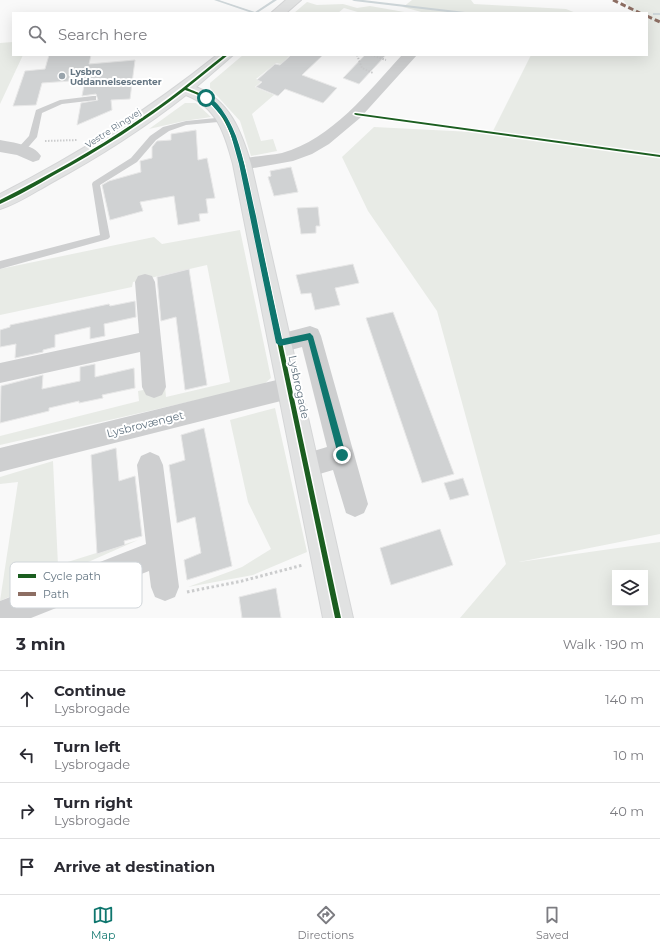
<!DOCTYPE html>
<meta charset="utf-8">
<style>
body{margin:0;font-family:Montserrat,sans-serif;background:#f7f7f7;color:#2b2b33}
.controls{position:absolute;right:12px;bottom:12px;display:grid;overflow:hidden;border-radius:0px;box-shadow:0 4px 16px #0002}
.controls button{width:36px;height:36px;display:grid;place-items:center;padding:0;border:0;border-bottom:1px solid #e1e1e2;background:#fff;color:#2b2b33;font:20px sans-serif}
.stop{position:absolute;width:12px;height:12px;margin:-9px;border:3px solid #0f766e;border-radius:50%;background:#fff}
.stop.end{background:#0f766e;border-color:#fff;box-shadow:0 1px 4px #0008}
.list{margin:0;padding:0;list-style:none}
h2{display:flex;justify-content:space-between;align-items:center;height:52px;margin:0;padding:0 16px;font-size:17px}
h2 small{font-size:13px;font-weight:400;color:#7c7c81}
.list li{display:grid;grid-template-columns:26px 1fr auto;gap:12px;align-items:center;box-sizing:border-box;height:56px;padding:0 16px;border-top:1px solid #e1e1e2}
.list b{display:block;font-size:15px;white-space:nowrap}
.list p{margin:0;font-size:13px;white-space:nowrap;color:#7c7c81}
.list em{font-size:13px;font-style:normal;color:#7c7c81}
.icon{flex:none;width:22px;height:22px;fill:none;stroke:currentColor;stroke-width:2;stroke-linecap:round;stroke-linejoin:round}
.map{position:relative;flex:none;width:660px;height:618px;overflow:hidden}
.search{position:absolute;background:#fff;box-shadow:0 4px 16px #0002;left:12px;right:12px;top:12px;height:44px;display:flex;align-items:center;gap:10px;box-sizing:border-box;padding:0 14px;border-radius:0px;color:#7c7c81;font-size:15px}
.sheet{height:276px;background:#fff}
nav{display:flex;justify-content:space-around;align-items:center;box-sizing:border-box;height:56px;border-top:1px solid #e1e1e2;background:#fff;font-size:11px;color:#7c7c81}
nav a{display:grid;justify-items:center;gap:2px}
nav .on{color:#0f766e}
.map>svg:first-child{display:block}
.green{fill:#e8ebe6;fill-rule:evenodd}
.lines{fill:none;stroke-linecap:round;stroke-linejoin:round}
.stream{fill:#ced6d9;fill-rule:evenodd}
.building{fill:#d0d2d3;stroke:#e8e8e8}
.secondary-casing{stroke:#d5d6d7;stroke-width:2}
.path-far1{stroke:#cbcccd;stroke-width:2;stroke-dasharray:1.5 1.5;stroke-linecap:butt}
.path{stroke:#cbcccd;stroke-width:3;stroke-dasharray:2.5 2.5;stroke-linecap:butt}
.lane{fill:#cecfd0;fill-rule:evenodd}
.street{fill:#cecfd0;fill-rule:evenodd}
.secondary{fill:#e1e2e2;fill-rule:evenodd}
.quiet{stroke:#8d6e63;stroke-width:3;stroke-dasharray:5.5 3;stroke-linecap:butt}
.cycleway-casing{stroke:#fff;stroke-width:3}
.cycleway{fill:#1b5e20;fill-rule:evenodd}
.route{fill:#0f766e}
.poi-dot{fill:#99a4ac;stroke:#fff;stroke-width:1.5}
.labels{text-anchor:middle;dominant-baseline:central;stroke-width:4;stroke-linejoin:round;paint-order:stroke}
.far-poi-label{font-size:9px;font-weight:bold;fill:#657683;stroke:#fff;text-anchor:start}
.far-street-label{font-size:9px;fill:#657683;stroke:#fff}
.street-label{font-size:11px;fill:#657683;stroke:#fff}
.key{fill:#fff;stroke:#d1d6da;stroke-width:1}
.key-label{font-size:11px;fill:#657683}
</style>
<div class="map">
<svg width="660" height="618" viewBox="0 0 660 618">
<rect width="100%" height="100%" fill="#f9f9f9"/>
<!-- green -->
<path class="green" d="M412 0H471L474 4 566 9 576 13H425L403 7Z
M623 0H660V534L519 562 660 542V618H460L506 564 437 311 368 211 342 157 374 127 492 133 531 55H647V13H634ZM615 573H645V603H615Z
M307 2 317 5 343 4 357 8 370 6 410 13H361L344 8 338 13H294Z
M13 42V55H23L0 104V43Z
M243 55H290L281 64 276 63 256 79 262 81 255 87 274 95 252 114 261 141 273 139 277 151 251 156 240 121 210 88V83Z
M185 103H196L211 117 184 121 149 129Z
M240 230 271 378 263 385 0 445V436L139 401 138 391 165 386 166 397 230 382 207 265 133 282 132 287 0 315V269L154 237 162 244Z
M275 408 307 552 253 575 188 587 242 567 271 549 248 502 230 420Z
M53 461 58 565 138 540 0 601 18 482 0 484V477Z"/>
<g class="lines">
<!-- stream -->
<path class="stream" d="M214 0H219L255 12 273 0H277L257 13H252Z
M352 0H363L465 12 467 13H456L354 1Z
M653 13H660V15H653Z"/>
</g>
<!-- building -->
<path class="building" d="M49 55H91L89 64 135 60 130 99 111 100 112 110 77 125 81 103 98 100 96 94 82 96 85 80 42 83 36 105 13 106 25 71 45 69Z
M291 55H323L302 75 337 88 323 103 285 89 278 96 256 87 262 82 257 80 275 64 280 65Z
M365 55H386L359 84 343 78Z
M196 130 198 160 207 158 215 198 206 199 208 213 199 214 200 221 178 225 174 196 140 202 143 211 110 220 102 185 109 181 141 172 140 161 152 158V147L157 141 171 140V134Z
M291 167 298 192 274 196 268 177 271 176 270 171Z
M318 207 320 226H316V233L301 234 297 208Z
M353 264 359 283 335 288 340 305 315 310 311 293 301 294 296 275Z
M189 269 207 385 185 390 176 317 161 321 157 277Z
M135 301 136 317 104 324 105 336 90 339V327L55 335V347L43 350V352L15 358 16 344 0 347V330L10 327V325L109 304 110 306Z
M393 312 454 474 422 483 366 318Z
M95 364V377L134 368 135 388 102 395 103 398 79 403V401L49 408V411L0 423 1 386 43 375 42 389 80 381V367Z
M204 428 232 566 187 580 184 560 201 553 195 517 177 523 169 465 185 460 181 435Z
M116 448 119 481 135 476 142 536 124 541 125 545 97 554 91 455Z
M463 478 469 495 450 500 444 483Z
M440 529 453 565 391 585 380 548Z
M276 588 281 618H242L239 597Z"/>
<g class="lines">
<!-- secondary casing -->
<g class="secondary-casing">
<path id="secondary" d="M286 0H301L286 13H271Z
M217 55H233L196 87C230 101 241 131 251 164L353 618H323L233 164C225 134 217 107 186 95 143 129 97 158 49 184 33 193 17 204 0 209V194C79 154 147 111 217 55Z"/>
</g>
<!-- path-far1 -->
<path class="path-far1" d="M357 55 362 68 373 73
M371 55 386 60
M45 141 78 140"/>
<!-- path -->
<path class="path" d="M187 592 242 581 303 565"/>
<!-- lane -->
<path class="lane" d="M93 96H96V100L62 104 42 113 37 137 24 152H18V148L29 136 36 110 60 100Z
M226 117H229V121L186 125 169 131 156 140 137 162 100 185 110 237 108 239 0 269V261L100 235 92 184 93 182 131 158 150 136 163 127 186 121Z"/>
<!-- street -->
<path class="street" d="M402 55H417L360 118 329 144 312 154 293 161 242 170 236 168 233 164 236 160C251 156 267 156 282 153 332 139 368 92 402 55Z
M0 140C13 143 34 144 41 156L39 160 33 162 17 155 0 152Z
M145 274 152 276 155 282 166 387 162 395 154 398 146 395 142 387 140 352 0 383V363L139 333 135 282 138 276Z
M310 326 318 329 321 336 368 504 364 513 355 517 346 513 333 470 306 478 297 474 293 465 297 456 327 447 302 347 280 353 272 350 269 343 272 336Z
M289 377 297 380 301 388 297 396 289 399 0 472V448Z
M150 452 159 456 163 465 179 587 175 597 165 601 155 597 151 587 149 571 31 618H0V601L146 544 137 465 141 456Z"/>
<!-- secondary -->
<use href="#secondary" class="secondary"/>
<!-- quiet -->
<path class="quiet" d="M613 0 640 13
M647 16 660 22"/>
<!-- cycleway casing -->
<g class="cycleway-casing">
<path id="cycleway" d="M224 55H228L187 88C193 91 199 92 204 96 229 110 237 139 244 164L341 618H335L240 164C233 139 226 112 202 97 197 94 191 92 185 90 144 122 100 150 54 175 37 185 18 196 0 204V200C47 176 93 151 137 121 168 101 195 78 224 55Z
M355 113 660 155V157L356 115 354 114Z"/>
</g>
<!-- cycleway -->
<use href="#cycleway" class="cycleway"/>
</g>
<!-- route -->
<path class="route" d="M205 97C218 97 232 125 236 136 245 162 250 190 256 216 264 257 273 298 282 339L310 333 313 336 346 455 342 459 338 455 308 340 280 346 276 343 239 164 231 135 224 119Z"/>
<!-- markers -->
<circle class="poi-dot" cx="62" cy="76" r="4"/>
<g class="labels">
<!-- far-poi labels -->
<g class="far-poi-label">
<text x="70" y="71">Lysbro<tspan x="70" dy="10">Uddannelsescenter</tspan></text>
</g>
<!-- far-street labels -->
<g class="far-street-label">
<text transform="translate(113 128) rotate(-33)">Vestre Ringvej</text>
</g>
<!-- street labels -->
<g class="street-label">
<text transform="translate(299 387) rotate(78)">Lysbrogade</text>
<text transform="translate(145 424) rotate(-14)">Lysbrovænget</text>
</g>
</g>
<!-- legend -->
<rect x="10" y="562" width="132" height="46" rx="6" class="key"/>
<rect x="18" y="574" width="18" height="4" fill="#1b5e20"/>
<rect x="18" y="592" width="18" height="4" fill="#8d6e63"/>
<g class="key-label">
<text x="43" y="580">Cycle path</text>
<text x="43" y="598">Path</text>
</g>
</svg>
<div class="controls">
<button><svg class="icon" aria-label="layers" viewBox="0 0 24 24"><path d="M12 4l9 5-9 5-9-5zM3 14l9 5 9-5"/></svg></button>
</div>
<div class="stop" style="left:206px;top:98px"></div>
<div class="stop end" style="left:342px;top:455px"></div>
<div class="search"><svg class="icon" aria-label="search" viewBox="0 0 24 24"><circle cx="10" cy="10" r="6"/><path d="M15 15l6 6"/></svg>Search here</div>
</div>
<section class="sheet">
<h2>3 min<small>Walk · 190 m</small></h2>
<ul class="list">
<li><svg class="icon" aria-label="ahead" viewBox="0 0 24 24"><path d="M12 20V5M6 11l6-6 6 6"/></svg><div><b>Continue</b><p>Lysbrogade</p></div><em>140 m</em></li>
<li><svg class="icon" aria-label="left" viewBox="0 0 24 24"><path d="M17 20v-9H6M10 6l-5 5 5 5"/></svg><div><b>Turn left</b><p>Lysbrogade</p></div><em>10 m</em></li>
<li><svg class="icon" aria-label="right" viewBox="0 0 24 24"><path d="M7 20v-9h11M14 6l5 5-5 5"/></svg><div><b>Turn right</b><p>Lysbrogade</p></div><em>40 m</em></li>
<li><svg class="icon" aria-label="arrive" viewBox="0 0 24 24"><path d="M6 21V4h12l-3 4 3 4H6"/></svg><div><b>Arrive at destination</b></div></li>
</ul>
</section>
<nav>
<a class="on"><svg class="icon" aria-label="map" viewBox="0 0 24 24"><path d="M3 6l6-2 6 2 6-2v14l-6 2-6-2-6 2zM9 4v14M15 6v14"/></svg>Map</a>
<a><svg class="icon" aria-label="directions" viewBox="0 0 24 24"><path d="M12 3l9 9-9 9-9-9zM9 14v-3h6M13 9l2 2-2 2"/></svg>Directions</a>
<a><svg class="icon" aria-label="saved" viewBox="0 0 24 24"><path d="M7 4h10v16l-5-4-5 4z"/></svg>Saved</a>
</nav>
